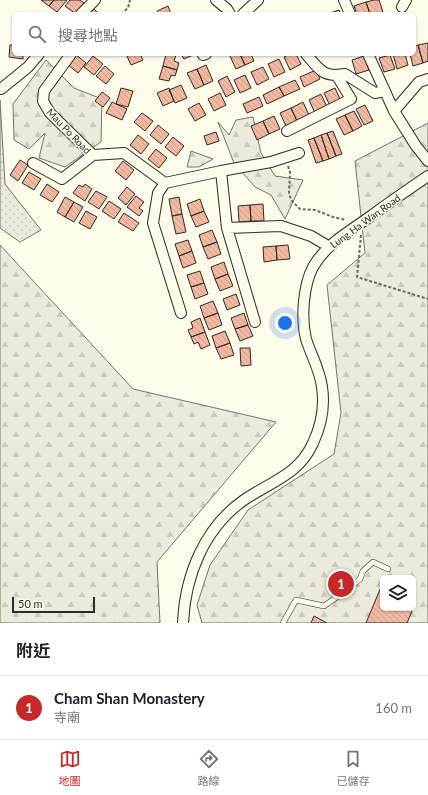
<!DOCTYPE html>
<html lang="zh-TW">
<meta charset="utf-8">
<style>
body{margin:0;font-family:Lato,"Noto Sans TC",sans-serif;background:#f2f2f2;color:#202124}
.controls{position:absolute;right:12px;bottom:12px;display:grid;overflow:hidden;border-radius:6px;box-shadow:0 1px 3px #0004}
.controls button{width:36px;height:36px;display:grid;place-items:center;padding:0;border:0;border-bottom:1px solid #e0e0e0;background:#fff;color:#202124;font:20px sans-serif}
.scale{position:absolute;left:12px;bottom:10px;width:83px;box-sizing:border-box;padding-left:4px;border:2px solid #2b2b2b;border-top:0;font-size:11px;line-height:14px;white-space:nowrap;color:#2b2b2b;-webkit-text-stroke:3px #fdfbea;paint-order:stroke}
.you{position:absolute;left:285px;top:323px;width:14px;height:14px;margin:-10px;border:3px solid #fff;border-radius:50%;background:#1a73e8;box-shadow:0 0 0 6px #1a73e833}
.badge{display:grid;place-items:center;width:26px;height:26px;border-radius:50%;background:#c62828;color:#fff;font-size:13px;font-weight:700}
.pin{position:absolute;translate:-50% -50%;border:2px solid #fff;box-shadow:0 1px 4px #0006}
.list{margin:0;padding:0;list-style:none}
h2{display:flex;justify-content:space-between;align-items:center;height:52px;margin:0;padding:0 16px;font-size:17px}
h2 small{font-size:13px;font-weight:400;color:#757577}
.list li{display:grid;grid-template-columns:26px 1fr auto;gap:12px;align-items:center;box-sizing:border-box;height:64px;padding:0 16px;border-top:1px solid #e0e0e0}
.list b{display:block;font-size:15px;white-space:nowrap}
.list p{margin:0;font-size:13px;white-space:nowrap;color:#757577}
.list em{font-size:13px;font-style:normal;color:#757577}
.icon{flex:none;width:22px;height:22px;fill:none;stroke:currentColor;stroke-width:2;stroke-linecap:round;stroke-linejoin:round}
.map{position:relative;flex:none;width:428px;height:623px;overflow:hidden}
.search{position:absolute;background:#fff;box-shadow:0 1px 3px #0004;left:12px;right:12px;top:12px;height:44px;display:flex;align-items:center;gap:10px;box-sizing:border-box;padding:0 14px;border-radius:6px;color:#757577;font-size:15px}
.sheet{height:116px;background:#fff}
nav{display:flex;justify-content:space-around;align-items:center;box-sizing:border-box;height:56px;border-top:1px solid #e0e0e0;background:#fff;font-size:11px;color:#757577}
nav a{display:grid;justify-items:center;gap:2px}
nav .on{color:#c62828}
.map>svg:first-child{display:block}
.grass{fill:url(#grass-dots);stroke:#74746e}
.forest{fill:url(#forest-firs);stroke:#74746e;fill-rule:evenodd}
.building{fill:url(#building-back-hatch);stroke:#2b2b2b}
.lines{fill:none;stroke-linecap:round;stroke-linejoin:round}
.service-casing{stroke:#2b2b2b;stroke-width:6}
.minor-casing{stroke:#2b2b2b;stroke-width:12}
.path{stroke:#6a6964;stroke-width:2;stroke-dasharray:3 2;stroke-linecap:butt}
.service{stroke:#fdfbea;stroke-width:5}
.minor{stroke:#fdfbea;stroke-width:10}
.labels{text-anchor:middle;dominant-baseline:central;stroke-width:3;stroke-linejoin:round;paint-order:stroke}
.street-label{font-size:10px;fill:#2b2b2b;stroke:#fdfbea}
</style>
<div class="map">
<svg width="428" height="623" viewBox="0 0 428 623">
<defs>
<pattern id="grass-dots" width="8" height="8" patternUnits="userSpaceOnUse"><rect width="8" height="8" fill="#ecebdb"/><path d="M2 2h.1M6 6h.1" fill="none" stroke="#cbcabc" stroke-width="1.8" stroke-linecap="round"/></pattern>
<pattern id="forest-firs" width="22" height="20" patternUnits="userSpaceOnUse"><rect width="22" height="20" fill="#ecebdb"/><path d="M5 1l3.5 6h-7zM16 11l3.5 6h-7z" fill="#cbcabc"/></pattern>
<pattern id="building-back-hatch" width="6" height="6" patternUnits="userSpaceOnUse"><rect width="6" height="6" fill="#f2b8a0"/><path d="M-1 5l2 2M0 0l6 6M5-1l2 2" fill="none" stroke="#d09e8a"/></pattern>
</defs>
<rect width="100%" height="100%" fill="#fdfbea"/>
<!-- grass -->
<path class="grass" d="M0 100 5 184 41 230 20 242 0 228Z"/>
<!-- forest -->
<path class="forest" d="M46 60 74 88 102 99 101 142 65 167 39 158 45 133 29 149 14 140 13 104Z
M253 117 261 153 275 176 303 180 285 219 271 195 255 187 234 163 218 122 229 135 236 120Z
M428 123V623H202L197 605 210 565 248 510 334 454 341 413 327 285 365 253 355 161ZM383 578H413V608H383Z
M191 151 213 159 199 167H187Z
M0 245 133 389 276 422 157 562 160 623H0Z"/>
<!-- building -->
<path class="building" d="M41 0H54L49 6Z
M54 0H67L57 12 49 6Z
M70 0H80L84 3 76 14 65 6Z
M374 0H379L383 12 376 14H370L366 2Z
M366 2 370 14H357L354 6Z
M168 6 171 14H158L157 11Z
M92 7 99 14H85Z
M339 10 341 14H330V13Z
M428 43V61L423 63 418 45Z
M10 45H14V54H23V59L9 57Z
M418 45 423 63 413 66 410 54H414V47Z
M75 54 86 63 78 73 67 64Z
M126 54H140L143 60 131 65Z
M166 54 176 55 174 61 179 63 177 70 163 66Z
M181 54H192L193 55 184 59Z
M229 54H240L245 65 236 69Z
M240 54H251L254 61 245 65Z
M290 54H296L301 64 290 70 284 57Z
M393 54H405L408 65 397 69Z
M390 55 395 69 384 72 379 58Z
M93 56 103 64 94 75 84 67Z
M364 56 369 70 356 74 352 60Z
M279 59 285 72 274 77 268 64Z
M206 65 213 81 204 85 197 69Z
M105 66 114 74 106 84 96 76Z
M163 66 177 70 175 76 171 75 169 81 159 79Z
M263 67 269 79 257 85 251 72Z
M197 69 204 85 195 89 187 73Z
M316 70 320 79 304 87 300 77Z
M245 75 251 88 240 93 234 80Z
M227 76 235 92 226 97 218 81Z
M295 80 300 89 284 96 279 87Z
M181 85 187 98 175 103 169 90Z
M279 87 284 96 267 104 263 95Z
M121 88 133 91 128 107 116 104Z
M169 88 174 101 163 106 157 93Z
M335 88 341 101 330 106 324 93Z
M102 92 110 98 103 107 95 101Z
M220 93 226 105 214 111 208 99Z
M321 94 327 107 315 113 309 100Z
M259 97 263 106 247 113 243 104Z
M112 102 127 109 122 120 106 113Z
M303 102 309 115 297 121 291 108Z
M199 103 206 115 195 121 188 109Z
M365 105 373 121 364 125 356 109Z
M291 108 297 121 286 126 280 113Z
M354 111 362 126 353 131 345 115Z
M142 113 153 121 145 131 134 122Z
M345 115 353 131 344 135 336 119Z
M274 116 280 129 269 134 263 121Z
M263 121 269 134 257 140 251 126Z
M158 125 169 134 161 144 150 135Z
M333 131 342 154 336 156 327 133Z
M216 132 219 141 207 145 204 136Z
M327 133 336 156 329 159 321 135Z
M138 135 149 144 141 154 130 145Z
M321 135 329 159 323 161 314 138Z
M173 137 184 146 176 156 165 147Z
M314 138 323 161 316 163 308 140Z
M156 149 167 158 159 168 148 159Z
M20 160 28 165 18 181 10 175Z
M123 161 134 170 126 180 115 171Z
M29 172 41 179 34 190 22 183Z
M47 184 59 192 52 202 40 195Z
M85 184 92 189 85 201 73 193 79 185 83 187Z
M127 187 135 194 126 205 118 198Z
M96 191 107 197 99 209 88 202Z
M136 196 144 202 139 208 143 211 139 216 127 207Z
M65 197 74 202 65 217 57 212Z
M179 197 182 214 172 216 169 199Z
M200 199 204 211 191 216 187 204Z
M109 201 121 209 114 219 102 211Z
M74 202 83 207 74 222 65 217Z
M263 204 264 221H251L250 205Z
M250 205 251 221 239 222 238 206Z
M86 211 97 217 90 229 79 223Z
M204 211 209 222 196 227 191 216Z
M124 213 139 223 133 231 118 222Z
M182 214 186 232 176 234 172 216Z
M212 230 217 242 203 247 199 235Z
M188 240 192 251 179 256 175 244Z
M217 242 221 254 208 259 203 247Z
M288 245 290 259 277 260 276 246Z
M276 246 277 260 264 262 263 247Z
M192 251 196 263 183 268 179 256Z
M224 262 228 274 215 279 211 267Z
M200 271 204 283 191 287 187 275Z
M228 274 233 286 220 291 215 279Z
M204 283 208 294 195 299 191 287Z
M236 294 240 305 227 310 223 299Z
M213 301 218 313 204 318 200 306Z
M218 313 222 325 209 330 204 318Z
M244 313 248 325 235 329 231 318Z
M200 318 205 332 191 337 188 330 193 328 191 322Z
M248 325 253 336 240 341 235 329Z
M225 331 230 343 216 348 212 336Z
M205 332 210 345 201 349 198 342 194 344 191 337Z
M230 343 234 355 221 359 216 348Z
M240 348H250L251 365 241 366Z
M381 587 383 588V608H407L406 609 412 611 407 623H366Z
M314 616 327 623H311Z"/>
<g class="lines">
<!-- service casing -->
<g class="service-casing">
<path id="service" d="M283 623 296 600 324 606 337 597 360 579 363 571 373 562 388 569"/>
</g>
<!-- minor casing -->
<g class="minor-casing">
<path id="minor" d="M216 0 227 9 230 14
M344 0 350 14
M402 7 406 0
M81 14 95 0
M243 14 258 0
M71 54 44 91 43 101 50 113 93 155 124 153 165 183 221 171 227 228 281 226 311 236 328 246
M306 54C319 69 323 78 345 74L375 93 385 91
M368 54 394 111 416 146 428 161
M203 55 206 54
M1 89 28 67 39 54
M394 111 419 82 428 79
M287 131 351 99 337 76
M33 163 62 179 93 155
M221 171 271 162 299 153
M165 183 158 193 153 223 181 313
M227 228 255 322
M183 623C185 576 204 528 244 500 270 482 299 475 313 443 321 426 325 407 322 387 320 370 311 355 306 339 301 319 303 286 313 267 326 244 350 231 371 216 390 202 409 189 428 176"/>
</g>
<!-- path -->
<path class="path" d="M121 14 128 8 130 0
M288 166 290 172 289 194 292 201 300 209 315 210 333 217 346 220
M361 235 357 277 428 299"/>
<!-- service -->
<use href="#service" class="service"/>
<!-- minor -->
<use href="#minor" class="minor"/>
</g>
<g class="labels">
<!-- street labels -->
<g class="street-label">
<text transform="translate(69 131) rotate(46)">Mau Po Road</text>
<text transform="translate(365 221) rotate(-36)">Lung Ha Wan Road</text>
</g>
</g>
</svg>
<div class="controls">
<button><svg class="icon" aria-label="layers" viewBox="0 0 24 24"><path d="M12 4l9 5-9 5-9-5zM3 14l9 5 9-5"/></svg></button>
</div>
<div class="scale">50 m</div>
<div class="you"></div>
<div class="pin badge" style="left:341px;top:584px">1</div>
<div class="search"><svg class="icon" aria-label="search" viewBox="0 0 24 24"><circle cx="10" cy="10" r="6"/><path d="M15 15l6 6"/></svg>搜尋地點</div>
</div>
<section class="sheet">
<h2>附近<small></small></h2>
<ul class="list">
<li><span class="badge">1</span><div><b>Cham Shan Monastery</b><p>寺廟</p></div><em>160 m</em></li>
</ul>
</section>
<nav>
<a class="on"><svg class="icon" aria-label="map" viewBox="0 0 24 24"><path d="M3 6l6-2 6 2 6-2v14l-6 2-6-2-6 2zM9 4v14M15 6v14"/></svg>地圖</a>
<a><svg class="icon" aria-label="directions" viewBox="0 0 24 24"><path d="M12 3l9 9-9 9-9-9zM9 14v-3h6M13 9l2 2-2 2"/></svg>路線</a>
<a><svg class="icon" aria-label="saved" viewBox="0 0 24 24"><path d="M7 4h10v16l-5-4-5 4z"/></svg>已儲存</a>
</nav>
